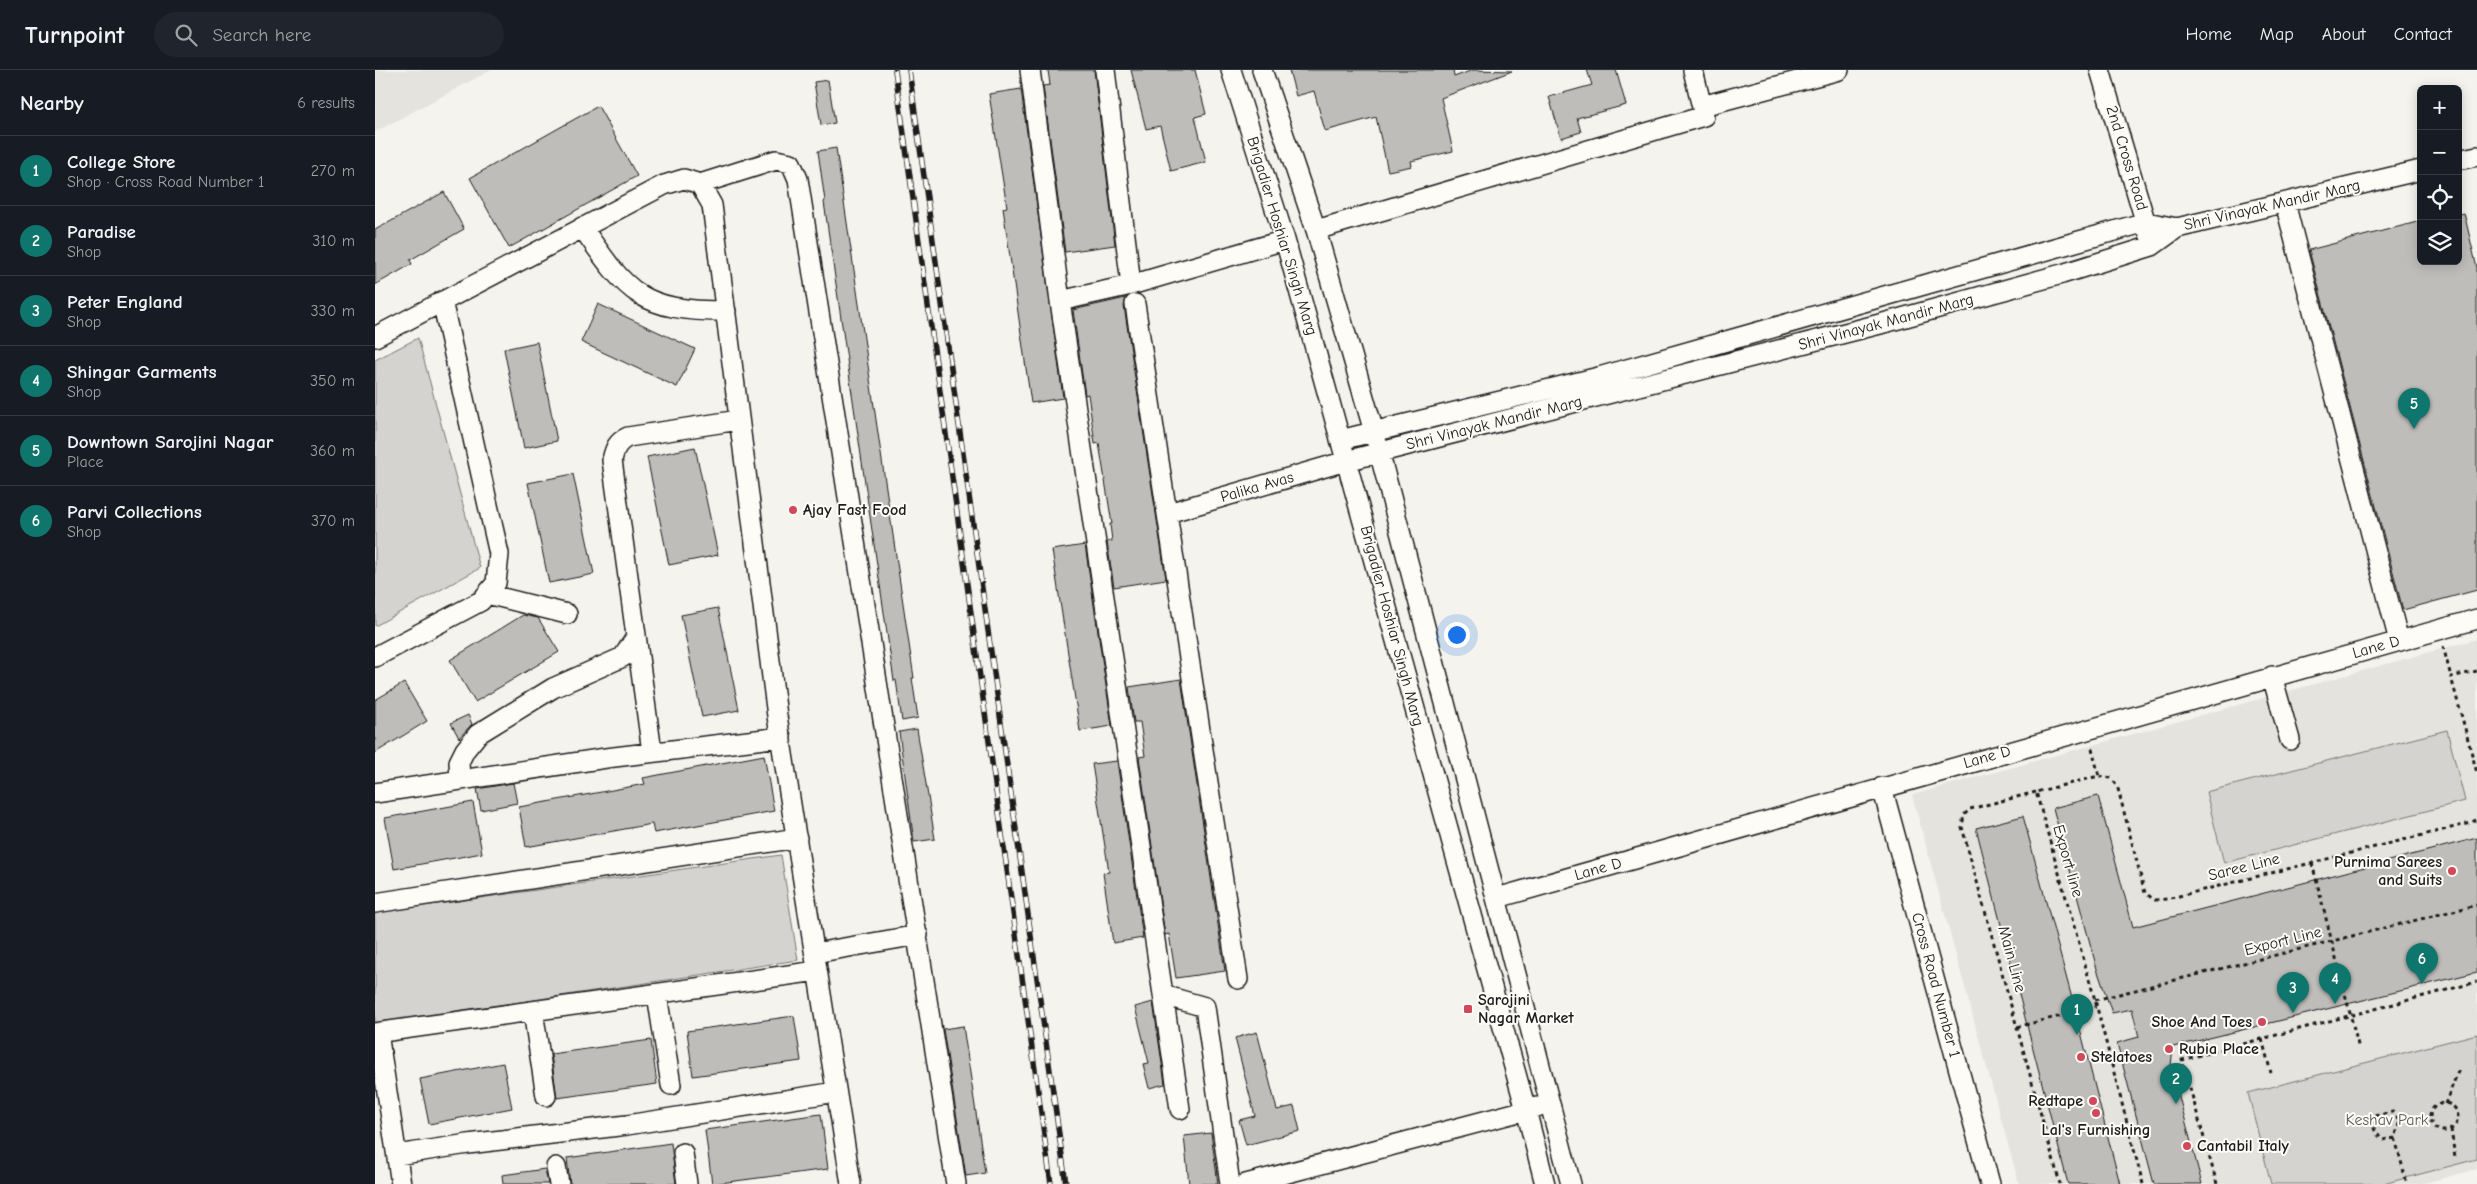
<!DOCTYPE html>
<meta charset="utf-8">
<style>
body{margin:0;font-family:"Comic Neue",sans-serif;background:#20242c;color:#f1f3f6}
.controls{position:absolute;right:15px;top:15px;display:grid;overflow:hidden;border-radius:8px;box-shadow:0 2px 12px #0003}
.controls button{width:45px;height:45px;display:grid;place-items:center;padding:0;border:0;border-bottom:1px solid #363941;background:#171b24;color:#f1f3f6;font:25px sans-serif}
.you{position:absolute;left:1081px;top:564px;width:18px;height:18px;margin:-12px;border:4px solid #fff;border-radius:50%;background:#1a73e8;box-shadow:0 0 0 8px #1a73e833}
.badge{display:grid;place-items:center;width:32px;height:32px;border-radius:50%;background:#0f766e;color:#fff;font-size:16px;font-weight:700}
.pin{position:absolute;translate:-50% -41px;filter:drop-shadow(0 1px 2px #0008)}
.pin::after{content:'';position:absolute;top:26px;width:18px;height:15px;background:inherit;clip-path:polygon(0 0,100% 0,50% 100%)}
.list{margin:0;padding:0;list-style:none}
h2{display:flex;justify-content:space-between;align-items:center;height:65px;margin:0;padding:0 20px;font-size:21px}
h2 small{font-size:16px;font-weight:400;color:#9ea1a6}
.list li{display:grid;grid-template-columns:32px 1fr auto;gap:15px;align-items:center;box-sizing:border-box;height:70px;padding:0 20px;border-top:1px solid #363941}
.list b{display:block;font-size:19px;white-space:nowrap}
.list p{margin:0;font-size:16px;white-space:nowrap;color:#9ea1a6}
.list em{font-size:16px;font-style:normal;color:#9ea1a6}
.icon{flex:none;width:28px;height:28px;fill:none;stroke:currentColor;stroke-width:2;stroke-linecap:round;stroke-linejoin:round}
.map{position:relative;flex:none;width:2102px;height:1114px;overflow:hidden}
header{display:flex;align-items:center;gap:30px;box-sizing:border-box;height:70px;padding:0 25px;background:#171b24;border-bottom:1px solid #363941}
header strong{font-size:24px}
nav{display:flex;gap:28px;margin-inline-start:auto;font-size:18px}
.search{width:350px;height:45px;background:#20242c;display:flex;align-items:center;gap:12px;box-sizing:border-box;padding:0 18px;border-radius:28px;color:#9ea1a6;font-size:19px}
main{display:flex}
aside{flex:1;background:#171b24}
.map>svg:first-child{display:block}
.built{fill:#e4e3de}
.green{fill:#d4d3cf;stroke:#787876}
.building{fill:#bebdba;stroke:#1c1c1c}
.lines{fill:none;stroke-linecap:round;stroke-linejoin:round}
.minor-casing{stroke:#1c1c1c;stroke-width:22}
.path{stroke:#1c1c1c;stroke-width:3;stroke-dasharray:4 4;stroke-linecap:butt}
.minor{stroke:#fdfcf7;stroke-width:19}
.rail-casing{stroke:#1c1c1c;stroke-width:5.5}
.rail{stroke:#fdfcf7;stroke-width:4;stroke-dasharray:11;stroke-linecap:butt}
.poi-dot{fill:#d1495b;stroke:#fdfcf7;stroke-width:2}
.labels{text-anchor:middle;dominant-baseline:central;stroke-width:4;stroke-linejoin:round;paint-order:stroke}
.street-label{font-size:16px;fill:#1c1c1c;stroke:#fdfcf7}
.poi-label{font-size:16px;font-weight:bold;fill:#1c1c1c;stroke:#fdfcf7;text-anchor:start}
.park-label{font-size:16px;fill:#5c5c5b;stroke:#fdfcf7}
</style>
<header>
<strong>Turnpoint</strong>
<div class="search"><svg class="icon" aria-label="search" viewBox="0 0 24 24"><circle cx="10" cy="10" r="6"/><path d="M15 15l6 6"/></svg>Search here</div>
<nav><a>Home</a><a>Map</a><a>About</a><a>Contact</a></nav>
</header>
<main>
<aside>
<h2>Nearby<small>6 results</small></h2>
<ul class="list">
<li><span class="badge">1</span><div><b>College Store</b><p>Shop · Cross Road Number 1</p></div><em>270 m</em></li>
<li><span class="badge">2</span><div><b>Paradise</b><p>Shop</p></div><em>310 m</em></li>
<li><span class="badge">3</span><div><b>Peter England</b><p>Shop</p></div><em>330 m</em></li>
<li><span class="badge">4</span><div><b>Shingar Garments</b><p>Shop</p></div><em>350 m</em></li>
<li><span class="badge">5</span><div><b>Downtown Sarojini Nagar</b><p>Place</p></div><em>360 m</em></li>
<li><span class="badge">6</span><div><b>Parvi Collections</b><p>Shop</p></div><em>370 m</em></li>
</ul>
</aside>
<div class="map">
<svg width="2102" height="1114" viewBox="0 0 2102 1114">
<rect width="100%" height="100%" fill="#f4f3ee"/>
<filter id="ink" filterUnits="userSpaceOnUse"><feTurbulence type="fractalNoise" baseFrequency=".02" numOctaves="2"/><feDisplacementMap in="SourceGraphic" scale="10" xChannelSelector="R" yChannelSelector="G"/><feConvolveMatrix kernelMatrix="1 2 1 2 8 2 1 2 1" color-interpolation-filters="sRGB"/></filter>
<g filter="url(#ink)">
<!-- built -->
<path class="built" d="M0 0H116L0 62Z
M2102 569V1099L2045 1114H1644L1537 725Z"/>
<!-- green -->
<path class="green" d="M43 268 105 498 0 556V290Z
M2072 660 2090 731 1849 793 1831 722Z
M406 785 423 890 0 954V843Z
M2102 964V1089L2008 1114H1896L1873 1023Z"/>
<!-- building -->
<path class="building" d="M673 0H719L740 175 690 182 668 16 675 15Z
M756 0H820L831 44 820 47 831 92 796 101 785 56 771 59Z
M914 0H1078L1079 7 1098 0 1137 1 1066 28 1078 81 1036 91 1037 96 1013 101 1001 47 950 61 939 21 921 26Z
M1212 0H1241L1251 35 1202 48 1206 62 1186 68 1174 27 1217 15Z
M453 10 460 53 446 55 439 12Z
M646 19 688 328 656 333 628 138 632 137 614 24Z
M223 36 262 106 134 178 95 108Z
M461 78 539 608H537L543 648 527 651 521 610 519 611 449 132 450 131 443 81Z
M69 122 89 159 35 190 37 194 0 215V160Z
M2089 143 2102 198V520L2028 540 1934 180 2046 151V191H2083V144Z
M751 228 749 236 791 509 739 517 732 472 737 471 735 454H737L724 373 720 374 713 324 710 325 698 240Z
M223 234 320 279 302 317 206 272Z
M162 272 182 371 149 378 129 279Z
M320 377 343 485 294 495 272 387Z
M198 404 219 504 174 513 153 413Z
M710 475 737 656 705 661 677 480Z
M343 538 364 640 327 647 306 545Z
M148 545 163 548 184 582 100 632 75 590Z
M806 609 850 901 801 908 794 864 790 865 764 687 770 686 765 652H759L754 617Z
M29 613 52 651 0 683V630Z
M93 645 97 654 84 668 76 653Z
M542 659 560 769 539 772 524 662Z
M389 685 399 741 279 763 277 754 151 777 144 737 270 714 268 708Z
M742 691 768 868 738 873 728 803 734 802 717 694Z
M138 713 142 733 106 740 102 719Z
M1723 726 1758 857 2102 768V902L1798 977 1796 996 1827 1114H1779L1742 973 1764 967 1757 939 1737 943 1722 899 1678 738Z
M98 732 107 783 19 799 10 748Z
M1648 746 1702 947 1745 1114H1693L1601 758Z
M778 932 790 1014 774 1018 768 994 774 993 760 937Z
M419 946 426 991 318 1006 312 961Z
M588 956 610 1103 591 1106 568 959Z
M882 962 902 1040 919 1036 925 1061 871 1075 864 1050 880 1046 860 968Z
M276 970 282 1014 182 1028 176 984Z
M128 993 137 1038 54 1054 45 1009Z
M446 1044 453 1099 337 1114 330 1060Z
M836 1063 843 1114H814L809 1066Z
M296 1073 301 1114H195L192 1088Z
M170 1099 173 1114H128L127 1105Z"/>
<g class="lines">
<!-- minor casing -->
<g class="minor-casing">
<path id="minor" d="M655 0 685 231
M730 0 756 215
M856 0 910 170 1151 1040 1170 1114
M887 0 941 160 999 362 1196 1114
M1725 0 1774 164
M1327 36 1464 0
M2083 90 2102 86
M325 114 401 90 416 93 423 109 581 1114
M1910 133 2024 571
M207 157C253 224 266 241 351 241
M941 160 1329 46 1318 0
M760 234 863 909
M0 267 289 115 309 109 325 114 337 135 402 646 476 1114
M965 370 1224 307 1771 152 1802 158
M793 443 971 391 1505 254 1687 204 1777 176 1802 158 2046 100
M112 524 192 544
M0 587 106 531 121 513 124 484 67 231
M1897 606 1915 670
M277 682 237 390C240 378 242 372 253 367L364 350
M85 709 84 692 90 680 103 664 178 618 248 587 261 567
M1507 717 1615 1114
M0 723 231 688 406 667
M1122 828 2102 549
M0 833 422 768
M440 883 543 865
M282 924 296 1015
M788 925 830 937 855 1114
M158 941 171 1026
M0 963 442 901
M3 963 26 1114
M805 1039 685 231 756 215 910 170
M308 1083 312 1114
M22 1085 93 1074 252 1055 461 1022
M181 1097 184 1114
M871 1114 1162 1037"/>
</g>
<!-- path -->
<path class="path" d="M2068 576 2076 607
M2102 601 2076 607 2102 703
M1717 678 1724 706
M1661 722 1595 739 1589 745 1587 757 1685 1114
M1937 793 1984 979
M1720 930 2102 835
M1642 957 1721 937
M1887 969 1896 1003
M2055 1047a14 14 0 1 1 28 0a14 14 0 1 1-28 0Z
M2070 1034 2084 999
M2025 1051 2055 1048
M2076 1059 2080 1088
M2020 1068 2008 1070C1999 1062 1997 1057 1999 1046L2018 1042 2025 1051 2020 1068 2032 1114
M1768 1114 1720 930 1661 722 1724 706 1736 708 1742 715 1770 823 1780 830 1792 829 2096 753 2102 749
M1842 1114 1807 990 2102 912"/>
<!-- minor -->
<use href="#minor" class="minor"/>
<!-- rail casing -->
<g class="rail-casing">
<path id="rail" d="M520 0 676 1114
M534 0 691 1114"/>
</g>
<!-- rail -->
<use href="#rail" class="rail"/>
</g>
</g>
<!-- markers -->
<g class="poi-dot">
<circle cx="418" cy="440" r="5"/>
<circle cx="2077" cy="801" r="5"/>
<rect x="1088" y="934" width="10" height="10" rx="2.5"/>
<circle cx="1887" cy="952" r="5"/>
<circle cx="1794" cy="979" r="5"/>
<circle cx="1706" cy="987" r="5"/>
<circle cx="1718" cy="1031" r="5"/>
<circle cx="1721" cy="1043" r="5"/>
<circle cx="1812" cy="1076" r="5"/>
</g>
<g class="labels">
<!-- street labels -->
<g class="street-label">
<text transform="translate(1752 88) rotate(73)">2nd Cross Road</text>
<text transform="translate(1897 135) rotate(-13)">Shri Vinayak Mandir Marg</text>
<text transform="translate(907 166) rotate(73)">Brigadier Hoshiar Singh Marg</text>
<text transform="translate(1511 252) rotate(-15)">Shri Vinayak Mandir Marg</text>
<text transform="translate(1119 353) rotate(-14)">Shri Vinayak Mandir Marg</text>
<text transform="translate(882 417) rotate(-16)">Palika Avas</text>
<text transform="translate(1017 556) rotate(75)">Brigadier Hoshiar Singh Marg</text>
<text transform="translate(2001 577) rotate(-16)">Lane D</text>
<text transform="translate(1612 687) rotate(-16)">Lane D</text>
<text transform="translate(1693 791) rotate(74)">Export line</text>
<text transform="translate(1869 797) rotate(-14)">Saree Line</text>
<text transform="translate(1223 799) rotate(-16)">Lane D</text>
<text transform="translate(1908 871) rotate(-14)">Export Line</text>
<text transform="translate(1637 889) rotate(75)">Main Line</text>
<text transform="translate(1561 915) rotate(75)">Cross Road Number 1</text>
</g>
<!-- poi labels -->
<g class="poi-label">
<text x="428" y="440">Ajay Fast Food</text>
<text x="2067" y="792" text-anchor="end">Purnima Sarees<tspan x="2067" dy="18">and Suits</tspan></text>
<text x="1103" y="930">Sarojini<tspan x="1103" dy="18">Nagar Market</tspan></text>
<text x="1877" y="952" text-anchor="end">Shoe And Toes</text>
<text x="1804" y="979">Rubia Place</text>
<text x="1716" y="987">Stelatoes</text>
<text x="1708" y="1031" text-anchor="end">Redtape</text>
<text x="1721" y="1060" text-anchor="middle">Lal's Furnishing</text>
<text x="1822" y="1076">Cantabil Italy</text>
</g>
<!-- park labels -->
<g class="park-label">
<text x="2012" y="1050">Keshav Park</text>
</g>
</g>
</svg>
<div class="controls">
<button>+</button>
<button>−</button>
<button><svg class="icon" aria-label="locate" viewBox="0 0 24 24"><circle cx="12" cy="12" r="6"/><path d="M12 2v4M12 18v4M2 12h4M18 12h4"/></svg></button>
<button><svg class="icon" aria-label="layers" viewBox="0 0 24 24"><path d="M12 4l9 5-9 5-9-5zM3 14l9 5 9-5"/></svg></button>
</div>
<div class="you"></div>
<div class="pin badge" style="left:1702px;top:965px">1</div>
<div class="pin badge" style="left:1801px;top:1034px">2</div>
<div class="pin badge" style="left:1918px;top:943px">3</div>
<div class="pin badge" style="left:1960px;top:934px">4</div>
<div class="pin badge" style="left:2039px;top:359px">5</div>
<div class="pin badge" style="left:2047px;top:914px">6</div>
</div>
</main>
